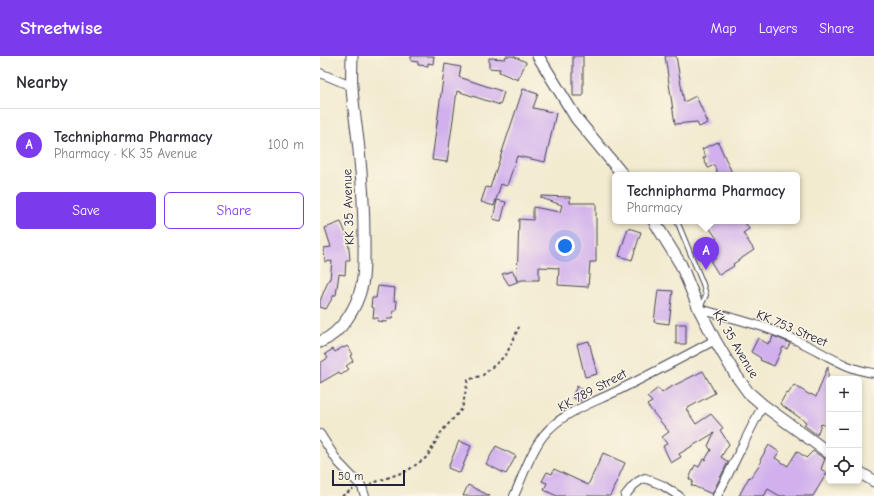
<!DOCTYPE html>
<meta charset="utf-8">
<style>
body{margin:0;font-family:"Comic Neue",sans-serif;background:#f2f2f3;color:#2b2b33}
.controls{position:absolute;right:12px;bottom:12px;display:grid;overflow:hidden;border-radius:6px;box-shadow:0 2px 6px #0003}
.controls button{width:36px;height:36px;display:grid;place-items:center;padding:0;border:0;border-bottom:1px solid #e1e1e2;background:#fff;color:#2b2b33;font:20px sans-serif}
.scale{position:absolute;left:12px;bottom:10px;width:73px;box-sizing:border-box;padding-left:4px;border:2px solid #22223b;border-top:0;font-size:11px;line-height:14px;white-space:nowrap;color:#22223b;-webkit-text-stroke:3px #fcf5e5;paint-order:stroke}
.you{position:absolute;left:245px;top:190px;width:14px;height:14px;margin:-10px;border:3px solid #fff;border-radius:50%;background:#1a73e8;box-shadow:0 0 0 6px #1a73e833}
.badge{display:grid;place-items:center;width:26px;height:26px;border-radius:50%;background:#7c3aed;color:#fff;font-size:13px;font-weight:700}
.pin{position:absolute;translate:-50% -33px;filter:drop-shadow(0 1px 2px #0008)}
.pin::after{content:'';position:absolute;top:21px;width:14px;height:12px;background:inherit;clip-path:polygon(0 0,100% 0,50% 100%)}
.popup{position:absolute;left:292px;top:116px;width:188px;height:52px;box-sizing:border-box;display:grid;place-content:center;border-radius:6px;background:#fff;filter:drop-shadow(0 1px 3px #0005);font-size:13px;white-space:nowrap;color:#7c7c81}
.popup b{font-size:15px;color:#2b2b33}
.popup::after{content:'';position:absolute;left:50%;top:100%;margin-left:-8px;border:8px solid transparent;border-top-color:#fff}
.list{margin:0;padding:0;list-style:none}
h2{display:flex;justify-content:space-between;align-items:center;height:52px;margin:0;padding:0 16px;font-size:17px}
h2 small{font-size:13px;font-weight:400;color:#7c7c81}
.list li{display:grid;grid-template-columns:26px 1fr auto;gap:12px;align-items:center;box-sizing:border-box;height:72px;padding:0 16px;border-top:1px solid #e1e1e2}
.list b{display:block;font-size:15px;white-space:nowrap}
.list p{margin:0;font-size:13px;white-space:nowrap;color:#7c7c81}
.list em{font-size:13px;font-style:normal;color:#7c7c81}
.actions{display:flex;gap:8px;padding:12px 16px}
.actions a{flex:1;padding:9px 0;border:1px solid #7c3aed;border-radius:6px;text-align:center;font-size:14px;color:#7c3aed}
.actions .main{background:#7c3aed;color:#fff}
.icon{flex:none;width:22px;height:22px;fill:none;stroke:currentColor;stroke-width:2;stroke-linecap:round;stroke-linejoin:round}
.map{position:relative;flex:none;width:554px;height:440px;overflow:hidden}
header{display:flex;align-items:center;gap:24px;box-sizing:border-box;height:56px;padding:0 20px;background:#7c3aed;color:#fff}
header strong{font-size:19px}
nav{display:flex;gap:22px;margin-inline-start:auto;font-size:14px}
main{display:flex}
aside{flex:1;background:#fff}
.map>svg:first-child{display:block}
.building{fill:#d1b0ed}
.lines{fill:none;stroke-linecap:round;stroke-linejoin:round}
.lane-casing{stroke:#414051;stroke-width:6}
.street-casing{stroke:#414051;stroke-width:10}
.secondary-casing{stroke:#414051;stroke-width:13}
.path{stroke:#414051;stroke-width:2;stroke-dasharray:3 3;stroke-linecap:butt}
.lane{stroke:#fff;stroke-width:4}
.street{stroke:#fff;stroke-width:8}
.secondary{stroke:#fff;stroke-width:11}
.labels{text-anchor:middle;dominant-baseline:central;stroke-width:3;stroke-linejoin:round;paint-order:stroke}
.street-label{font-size:13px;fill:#22223b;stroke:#fcf5e5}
</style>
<header>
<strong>Streetwise</strong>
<nav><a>Map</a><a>Layers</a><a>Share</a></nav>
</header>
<main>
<aside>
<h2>Nearby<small></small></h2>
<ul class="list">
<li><span class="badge">A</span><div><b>Technipharma Pharmacy</b><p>Pharmacy · KK 35 Avenue</p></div><em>100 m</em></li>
</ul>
<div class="actions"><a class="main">Save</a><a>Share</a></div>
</aside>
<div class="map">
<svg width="554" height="440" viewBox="0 0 554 440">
<rect width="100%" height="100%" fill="#fcf5e5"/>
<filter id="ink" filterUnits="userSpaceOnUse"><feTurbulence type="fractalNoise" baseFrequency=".025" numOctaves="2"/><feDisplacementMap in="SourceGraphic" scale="8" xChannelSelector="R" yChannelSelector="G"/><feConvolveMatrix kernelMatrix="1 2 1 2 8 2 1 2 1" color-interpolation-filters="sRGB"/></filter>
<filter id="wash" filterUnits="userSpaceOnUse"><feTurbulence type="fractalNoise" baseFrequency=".012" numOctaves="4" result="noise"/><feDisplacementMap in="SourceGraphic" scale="16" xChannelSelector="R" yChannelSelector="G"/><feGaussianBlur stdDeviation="0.9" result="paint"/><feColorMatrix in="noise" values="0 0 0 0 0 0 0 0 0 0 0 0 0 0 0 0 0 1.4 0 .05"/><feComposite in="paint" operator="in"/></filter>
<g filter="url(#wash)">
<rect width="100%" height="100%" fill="#f2ebd0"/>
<g id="blocks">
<!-- building -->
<path class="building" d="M91 0H114L113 8 108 7V10L98 9V6L91 5Z
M186 0H193L206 6 198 24 179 16 180 13 169 12V2L185 3Z
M253 0H263V40H253Z
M345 0H356L364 46 376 40 388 67 379 71 377 66 355 68Z
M125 8 141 11 139 21 184 36 180 49 137 35 127 106 112 104Z
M203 33 218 38 213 52 236 57 225 106 197 100 187 130 181 128 174 150 161 146 166 131 170 132Z
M398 86 413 119H398L394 109 388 112 383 102 386 101 382 93Z
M221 140 250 141V147H276V206H270L268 231 238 229 239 212 219 211V224H202L189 229 182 218 193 215 197 225 199 163 213 164V151L240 156 242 149 221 142Z
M177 144 186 146 181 165 173 163Z
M385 165H424L429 173 423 177 434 194 413 208 414 210 399 219 391 206 396 202 388 189 397 183Z
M21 166 28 182 30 204H26L25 219 19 218 16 239H14L6 253 0 251V245L9 223H10L12 205 5 206 4 192 11 191 5 172Z
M308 172 321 176 312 204 299 200Z
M58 230 75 232 74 245H77L76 255H73L72 263H67L66 266 57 265 58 262H53L54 252 51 251 52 242H56Z
M338 234 353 235 349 268 334 266Z
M356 268H366V288H356Z
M453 280 470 287 467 293 463 291 454 310 440 304 441 302 431 296 438 282 448 288 449 285 451 286Z
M269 285 277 318 265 321 257 288Z
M27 290 33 298 30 300 33 305 26 310 29 313 21 319 19 316 0 327V307L8 302 5 298 13 293 15 296 23 291 24 292Z
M508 310 509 371 501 368 497 379 484 369 486 366 460 348 466 337 468 338 474 329 490 339 491 338 496 341Z
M383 315 395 337 366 353 376 368 391 358 403 372 400 374 409 388 401 401 408 406 392 438 371 429 373 425 369 423 375 409 379 411 383 403 385 404 391 394 388 390 394 377 359 398 361 401 351 407 343 390 347 388 342 381 349 376 327 349 332 346 327 341 338 332 342 337 347 333Z
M257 330 264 335 260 345 252 341Z
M139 385 151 390 140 417 128 412Z
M449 389 459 396 455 402 468 410 477 395 486 402 493 395 505 403 501 413 507 417 493 440H460L448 433 444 440H419L429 421 430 422 442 405 440 404Z
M176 390 196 400 186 418 166 408Z
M283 397 305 407 290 440H237L224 434 227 427 222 425 227 416 232 418 234 413 268 429Z
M148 429 170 440H143Z"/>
</g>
</g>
<g filter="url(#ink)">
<use href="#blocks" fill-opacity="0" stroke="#414051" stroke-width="1"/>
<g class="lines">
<!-- lane casing -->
<g class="lane-casing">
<path id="lane" d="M357 165 383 228 386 239 380 252"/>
</g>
<!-- street casing -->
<g class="street-casing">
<path id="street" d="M0 17 31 30
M379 253C413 262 447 270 478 285 505 297 524 313 554 317
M0 378 18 406 42 431 45 440
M194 440C203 420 210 397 223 380 241 357 270 348 295 336 329 319 362 302 395 284
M305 440C311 432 315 426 325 422L342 429 359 440
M397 440C413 410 427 379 443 349"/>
</g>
<!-- secondary casing -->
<g class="secondary-casing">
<path id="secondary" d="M218 0 256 62 303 119
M334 165 361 209 379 253 395 284 415 318 428 336 443 349 509 397
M0 286C22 277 37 251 42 229 45 213 44 196 44 180 44 151 42 123 39 94 37 73 33 52 32 31 31 21 32 10 32 0
M539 416 554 425"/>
</g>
<!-- path -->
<path class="path" d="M50 428 87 415 107 401 122 375 142 353 148 324 163 319 186 299 199 271
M22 440 33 433"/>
<!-- lane -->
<use href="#lane" class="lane"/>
<!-- street -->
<use href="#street" class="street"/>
<!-- secondary -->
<use href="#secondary" class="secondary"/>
</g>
</g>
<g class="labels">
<!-- street labels -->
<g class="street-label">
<text transform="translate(28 151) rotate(-92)">KK 35 Avenue</text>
<text transform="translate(472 272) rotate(23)">KK 753 Street</text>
<text transform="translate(416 288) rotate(59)">KK 35 Avenue</text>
<text transform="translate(272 334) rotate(-28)">KK 789 Street</text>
</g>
</g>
</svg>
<div class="controls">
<button>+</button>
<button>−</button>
<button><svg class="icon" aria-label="locate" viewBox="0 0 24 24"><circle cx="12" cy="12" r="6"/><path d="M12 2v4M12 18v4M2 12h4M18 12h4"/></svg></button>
</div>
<div class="scale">50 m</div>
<div class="you"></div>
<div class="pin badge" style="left:386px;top:214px">A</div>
<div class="popup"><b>Technipharma Pharmacy</b>Pharmacy</div>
</div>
</main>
